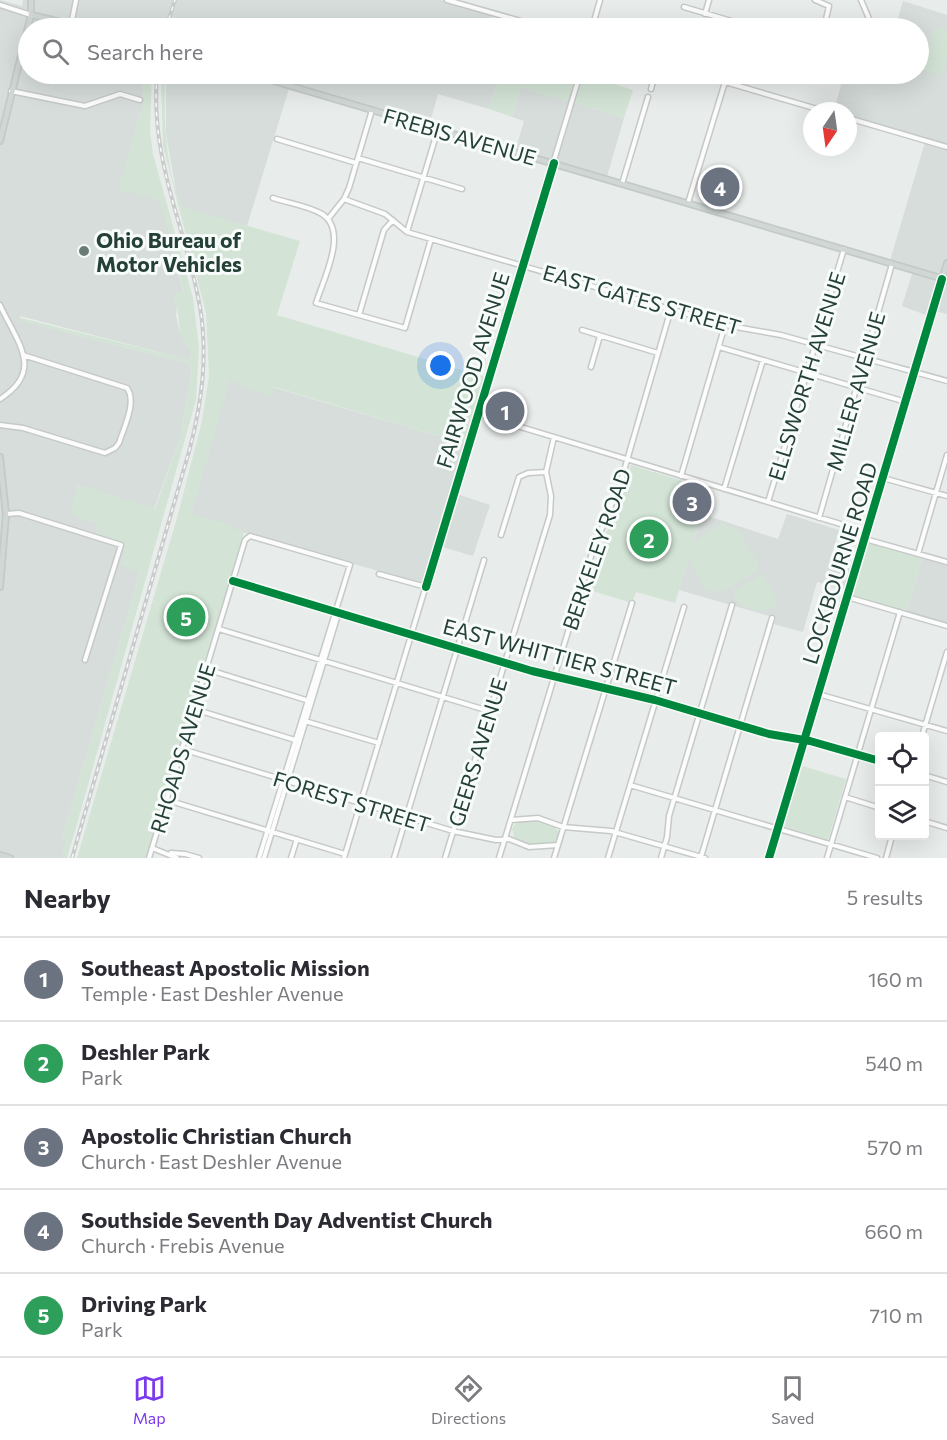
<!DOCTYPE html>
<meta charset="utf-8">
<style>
body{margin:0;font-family:Commissioner,sans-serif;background:#f2f2f3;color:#2b2b33}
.controls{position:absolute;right:18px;bottom:18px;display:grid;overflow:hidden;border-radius:6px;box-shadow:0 6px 24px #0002}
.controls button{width:54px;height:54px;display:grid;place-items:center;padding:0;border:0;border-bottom:2px solid #e1e1e2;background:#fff;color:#2b2b33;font:30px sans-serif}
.compass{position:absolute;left:803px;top:102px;width:54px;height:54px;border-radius:50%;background:#fff;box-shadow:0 6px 24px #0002;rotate:193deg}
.you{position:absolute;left:441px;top:366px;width:21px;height:21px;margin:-15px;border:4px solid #fff;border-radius:50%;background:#1a73e8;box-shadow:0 0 0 9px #1a73e833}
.badge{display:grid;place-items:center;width:39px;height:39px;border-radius:50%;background:#7c3aed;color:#fff;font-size:20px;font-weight:700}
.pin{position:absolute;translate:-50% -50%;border:3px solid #fff;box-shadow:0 2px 6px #0006}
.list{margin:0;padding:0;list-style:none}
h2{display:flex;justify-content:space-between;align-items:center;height:78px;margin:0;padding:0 24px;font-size:26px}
h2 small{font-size:20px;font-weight:400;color:#7c7c81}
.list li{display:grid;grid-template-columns:39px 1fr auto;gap:18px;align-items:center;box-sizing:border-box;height:84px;padding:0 24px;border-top:2px solid #e1e1e2}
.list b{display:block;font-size:22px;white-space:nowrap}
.list p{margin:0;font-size:20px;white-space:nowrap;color:#7c7c81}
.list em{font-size:20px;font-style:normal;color:#7c7c81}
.icon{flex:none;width:33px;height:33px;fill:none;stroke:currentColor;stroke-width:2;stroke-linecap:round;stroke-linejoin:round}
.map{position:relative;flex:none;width:947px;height:858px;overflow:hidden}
.search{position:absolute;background:#fff;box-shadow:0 6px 24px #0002;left:18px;right:18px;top:18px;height:66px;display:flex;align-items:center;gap:15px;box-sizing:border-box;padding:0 21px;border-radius:33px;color:#7c7c81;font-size:22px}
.sheet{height:498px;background:#fff}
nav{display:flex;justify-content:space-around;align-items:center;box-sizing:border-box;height:84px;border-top:2px solid #e1e1e2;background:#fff;font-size:16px;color:#7c7c81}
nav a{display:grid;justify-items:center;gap:3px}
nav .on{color:#7c3aed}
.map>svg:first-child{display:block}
.built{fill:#d6ddda}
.green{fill:#d3e4d6}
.water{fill:#acd5d8}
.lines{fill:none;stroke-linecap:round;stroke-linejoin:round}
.minor-casing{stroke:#c5c9c7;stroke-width:7}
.major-casing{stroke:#c3cac8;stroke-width:8}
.minor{stroke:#fcfcfc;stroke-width:4}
.major{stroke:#d0d7d5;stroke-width:4.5}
.rail-casing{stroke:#c9cccb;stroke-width:4}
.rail{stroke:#f7fbf9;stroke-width:1.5;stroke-dasharray:4.5;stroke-linecap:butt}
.cycleway-casing{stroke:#f7fbf9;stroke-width:11}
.cycleway{stroke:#00873e;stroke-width:8}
.poi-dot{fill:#697c76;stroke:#f7fbf9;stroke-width:2}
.labels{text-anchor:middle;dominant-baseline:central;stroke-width:6;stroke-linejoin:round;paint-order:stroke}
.street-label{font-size:21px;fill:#254037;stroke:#f7fbf9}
.poi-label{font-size:21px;font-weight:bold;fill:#254037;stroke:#f7fbf9;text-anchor:start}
</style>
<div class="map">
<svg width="947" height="858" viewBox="0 0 947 858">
<rect width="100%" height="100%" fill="#e8ecea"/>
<!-- built -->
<path class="built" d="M0 0 22 6 23 0H441L492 16 488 28H28V74H144L143 104 119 189 159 199 172 234 174 258 184 293 177 305 176 316 180 333 191 352 189 360 20 316 19 320 189 364 192 368 180 438 154 509 78 485 74 515 99 524 96 535 119 542 140 572 62 838 67 840 61 858H0Z
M903 1 947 15V314L933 310 931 317 902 306 913 271 889 264 926 139 848 116V111H834L844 74H918V28H895Z
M166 74H500L489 109 438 94 429 127 290 85 247 226 183 208 177 197 166 134Z
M521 87 624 118 606 180 515 152 524 121 512 117Z
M231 375 465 444 467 448 454 493 490 505 473 556 439 546 427 585 190 517Z
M481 390 521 403 514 426 474 414Z
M702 514 778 539 787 514 839 530 831 557 852 563 844 590 817 582 803 632 774 624 776 618 679 590Z
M923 555 947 562V627L906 614Z"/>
<!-- green -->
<path class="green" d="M934 27 947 30V56L942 75 923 70Z
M144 74H152L150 131 153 154 193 298 199 347 196 400 77 824 67 858H61L66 840 62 838 140 572 120 565 125 550 119 542 96 535 98 524 74 515 70 510 79 485 155 509 180 438 192 368 189 364 19 320 17 317 189 360 191 352 180 333 177 305 173 301 176 291 184 292C175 261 170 230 159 200L118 189 143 104Z
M161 74H166C162 106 166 180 183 207L300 241 277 315 485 377 465 444 274 387 271 396 265 395 230 380 191 514 221 522 244 533 147 858H77L177 518 202 421 209 376 206 313 163 146Z
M500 74H571L577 75 569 102 521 87 512 117 489 109Z
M583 74 633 90 624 118 574 103Z
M631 465 686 482 678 507 702 514 693 544 722 522 738 531 758 563 756 571 723 591H705L690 558 693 545 675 603 636 592 632 603 586 589Z
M867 542 922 558 907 611 852 595Z
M760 575 763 576 777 599V606C762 615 742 610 733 595L736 589Z
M802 766 846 779 828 840 783 826Z
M524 820C537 820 552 820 559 833L557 840C544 850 529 846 515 840L512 829 516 823Z"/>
<!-- water -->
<path class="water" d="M178 599 191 604 190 607H186L192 610 187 617 182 616 183 612 174 610Z"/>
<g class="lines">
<!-- minor casing -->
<g class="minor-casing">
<path id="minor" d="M447 0 545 28
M815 0 829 6 824 28
M861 0 870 21V28
M0 5 31 15
M684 7 755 28
M705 14 709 0
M71 25 76 0
M592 28 600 0
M698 74 824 111
M651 89 655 74
M11 91 85 106 120 94 140 100
M848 118 947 147
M277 139 356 163
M358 158 462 189
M622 184 648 97
M273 198C288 203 309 206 322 214 349 231 323 280 316 303L405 328 431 239
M344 199 385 214 407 232 725 325 781 335 947 381
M688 203 725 82
M328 219 344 199 349 188 372 110
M407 232 438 129
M0 305C17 342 45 371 0 399
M359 315 384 230 393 220
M582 330 658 353
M719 347 906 402
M591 367 600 336
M478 414 867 532
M0 425 23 428 105 453 115 448 119 443C124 427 137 402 127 388L23 355
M681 476 725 325
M883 478 947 496
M724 489 763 360
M768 502 844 249
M6 514 19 513 121 545 85 660
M819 518 892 264
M501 535 519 477 528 473 546 472
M865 539 947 562
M918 554 947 455
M379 574 426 587
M233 581 532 671 655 700 769 734 810 741 880 761
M847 597 947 626
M219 629 489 711
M206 669 306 700
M818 694 947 731
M194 709 295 740
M305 721 379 743
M922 736 947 652
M182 749 453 831 496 840 509 839 529 847 558 845
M924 775 947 782
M630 785 877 858
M845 797 880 808
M167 800 345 854
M511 820 538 818 563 827 611 831 705 858
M924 821 947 828
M152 848 177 858
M171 853 185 854 199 858
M701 857 772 618
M149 858 245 540 250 536 350 565 259 858
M264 858 337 618 336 613
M291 858 297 839
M344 858 580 74
M394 858 484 560
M445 858 550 515 551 496 546 472 554 437
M499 858 592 553 621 481 671 309
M554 858 632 603
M608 858 684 607
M661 858 667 837 669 816 732 605
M827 858 900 612
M886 858 892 836"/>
</g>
<!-- major casing -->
<g class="major-casing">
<path id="major" d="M31 15 86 28
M250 74 947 280
M0 141 31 15V0
M0 457 6 514 0 587
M0 855 10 858
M769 858 947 263"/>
</g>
<!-- minor -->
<use href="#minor" class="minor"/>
<!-- major -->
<use href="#major" class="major"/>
<!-- rail casing -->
<g class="rail-casing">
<path id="rail" d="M166 28 175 0
M72 858 190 448C202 401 208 356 200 307 185 224 150 162 157 74"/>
</g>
<!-- rail -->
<use href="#rail" class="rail"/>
<!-- cycleway casing -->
<g class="cycleway-casing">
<path id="cycleway" d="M233 581 532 671 655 700 769 734 810 741 880 761
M426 587 554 163
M769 858 942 279"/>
</g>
<!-- cycleway -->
<use href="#cycleway" class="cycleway"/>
</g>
<!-- markers -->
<circle class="poi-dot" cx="84" cy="251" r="6"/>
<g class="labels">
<!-- street labels -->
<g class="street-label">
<text transform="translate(460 136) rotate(16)">FREBIS AVENUE</text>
<text transform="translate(642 299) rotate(16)">EAST GATES STREET</text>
<text transform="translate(472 370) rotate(-73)">FAIRWOOD AVENUE</text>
<text transform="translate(806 376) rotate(-73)">ELLSWORTH AVENUE</text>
<text transform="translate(855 391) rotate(-74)">MILLER AVENUE</text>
<text transform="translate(596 549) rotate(-71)">BERKELEY ROAD</text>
<text transform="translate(839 563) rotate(-73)">LOCKBOURNE ROAD</text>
<text transform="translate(560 656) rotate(15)">EAST WHITTIER STREET</text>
<text transform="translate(182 748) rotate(-73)">RHOADS AVENUE</text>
<text transform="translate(477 752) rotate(-73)">GEERS AVENUE</text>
<text transform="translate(352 801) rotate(17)">FOREST STREET</text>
</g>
<!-- poi labels -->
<g class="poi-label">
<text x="96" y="239">Ohio Bureau of<tspan x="96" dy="24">Motor Vehicles</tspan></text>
</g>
</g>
</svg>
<div class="controls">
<button><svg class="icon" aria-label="locate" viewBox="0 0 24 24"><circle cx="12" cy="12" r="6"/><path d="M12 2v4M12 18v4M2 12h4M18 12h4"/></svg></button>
<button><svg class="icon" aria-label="layers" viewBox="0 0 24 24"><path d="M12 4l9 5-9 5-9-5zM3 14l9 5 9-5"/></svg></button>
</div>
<svg class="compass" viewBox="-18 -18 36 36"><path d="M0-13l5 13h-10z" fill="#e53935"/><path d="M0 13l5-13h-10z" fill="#7c7c81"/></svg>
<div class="you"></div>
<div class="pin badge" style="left:505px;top:411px;background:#6b7280">1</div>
<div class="pin badge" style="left:649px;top:539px;background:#2e9e5b">2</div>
<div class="pin badge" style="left:692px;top:502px;background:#6b7280">3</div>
<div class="pin badge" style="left:720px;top:187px;background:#6b7280">4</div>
<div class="pin badge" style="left:186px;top:617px;background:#2e9e5b">5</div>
<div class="search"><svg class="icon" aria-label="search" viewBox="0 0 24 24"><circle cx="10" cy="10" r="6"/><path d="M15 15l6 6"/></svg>Search here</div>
</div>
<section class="sheet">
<h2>Nearby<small>5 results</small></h2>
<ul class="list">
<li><span class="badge" style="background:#6b7280">1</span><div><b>Southeast Apostolic Mission</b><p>Temple · East Deshler Avenue</p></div><em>160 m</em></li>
<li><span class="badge" style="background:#2e9e5b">2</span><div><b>Deshler Park</b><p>Park</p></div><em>540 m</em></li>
<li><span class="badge" style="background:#6b7280">3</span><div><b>Apostolic Christian Church</b><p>Church · East Deshler Avenue</p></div><em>570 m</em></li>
<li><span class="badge" style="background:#6b7280">4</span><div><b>Southside Seventh Day Adventist Church</b><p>Church · Frebis Avenue</p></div><em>660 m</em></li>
<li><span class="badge" style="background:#2e9e5b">5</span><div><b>Driving Park</b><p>Park</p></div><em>710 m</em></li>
</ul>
</section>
<nav>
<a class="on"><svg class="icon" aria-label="map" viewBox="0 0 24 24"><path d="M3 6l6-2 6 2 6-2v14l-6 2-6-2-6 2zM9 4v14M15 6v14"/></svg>Map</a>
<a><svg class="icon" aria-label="directions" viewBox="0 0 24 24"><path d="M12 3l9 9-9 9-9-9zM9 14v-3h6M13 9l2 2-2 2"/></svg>Directions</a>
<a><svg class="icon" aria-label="saved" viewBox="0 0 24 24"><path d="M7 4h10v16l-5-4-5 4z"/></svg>Saved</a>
</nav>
